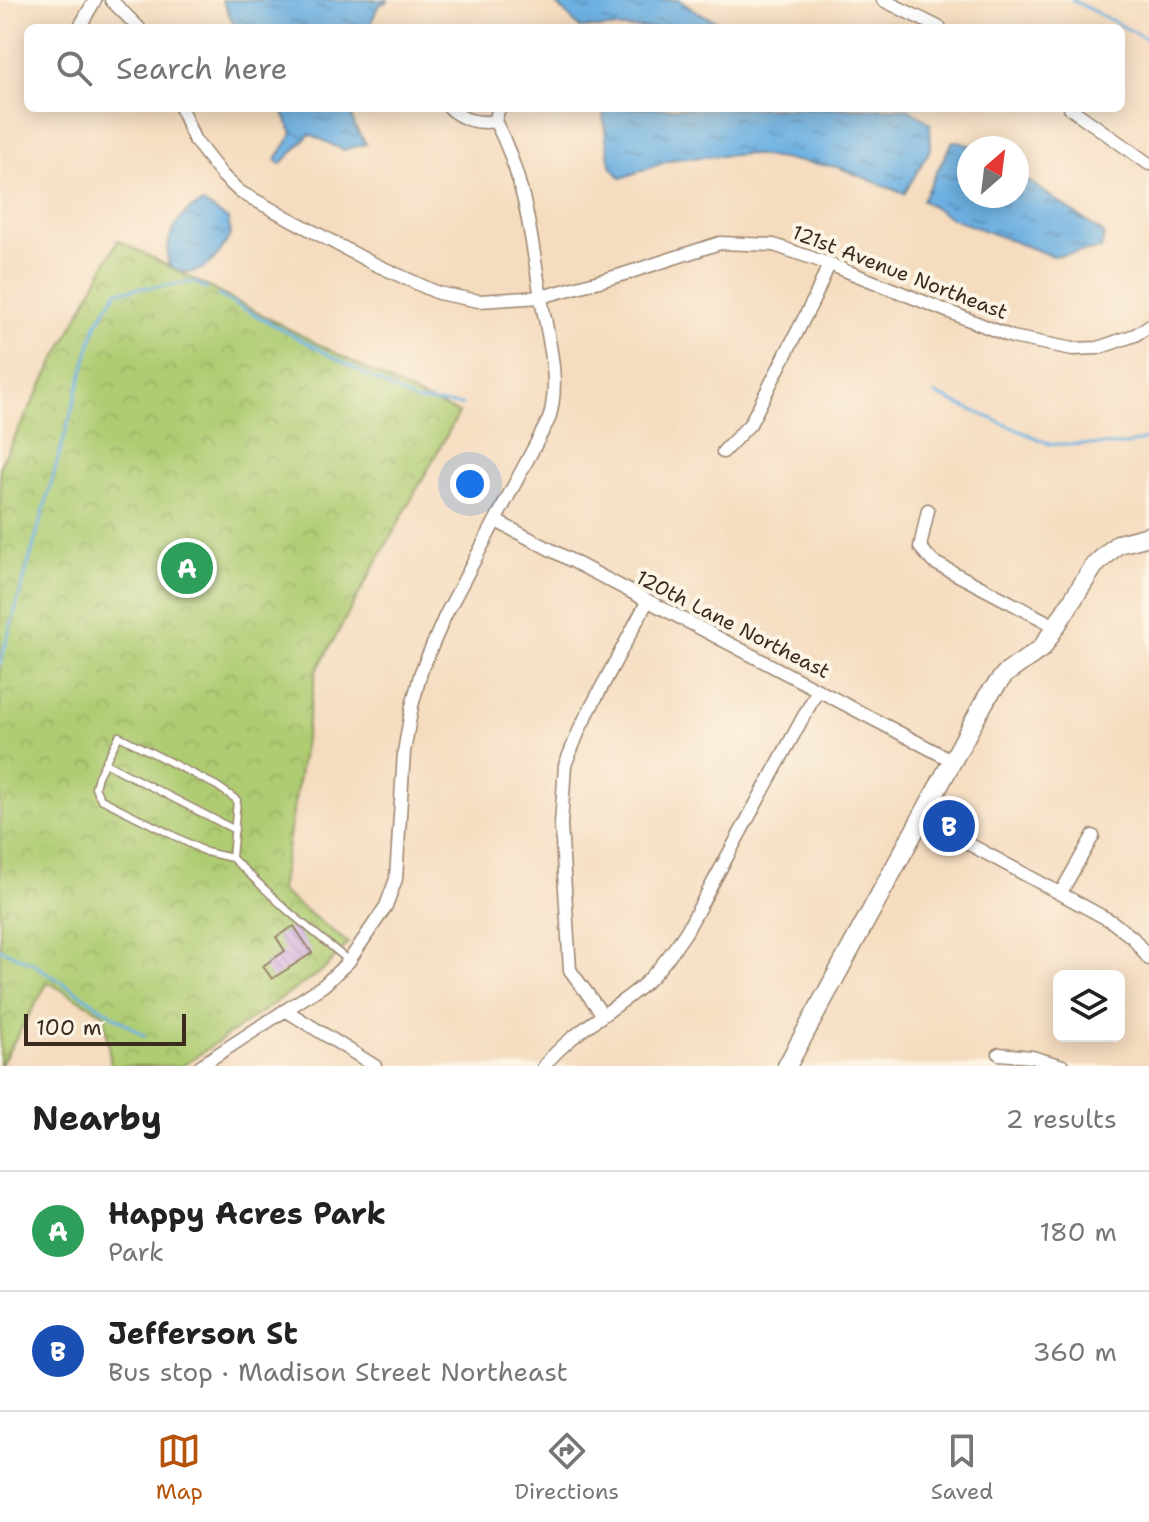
<!DOCTYPE html>
<meta charset="utf-8">
<style>
body{margin:0;font-family:"Shantell Sans",sans-serif;background:#f6f6f6;color:#222}
.controls{position:absolute;right:24px;bottom:24px;display:grid;overflow:hidden;border-radius:12px;box-shadow:0 4px 20px #0003}
.controls button{width:72px;height:72px;display:grid;place-items:center;padding:0;border:0;border-bottom:2px solid #e0e0e0;background:#fff;color:#222;font:40px sans-serif}
.compass{position:absolute;left:957px;top:136px;width:72px;height:72px;border-radius:50%;background:#fff;box-shadow:0 4px 20px #0003;rotate:28deg}
.scale{position:absolute;left:24px;bottom:20px;width:162px;box-sizing:border-box;padding-left:8px;border:4px solid #3b2a1e;border-top:0;font-size:22px;line-height:28px;white-space:nowrap;color:#3b2a1e;-webkit-text-stroke:6px #fcf5e5;paint-order:stroke}
.you{position:absolute;left:470px;top:484px;width:28px;height:28px;margin:-20px;border:6px solid #fff;border-radius:50%;background:#1a73e8;box-shadow:0 0 0 12px #1a73e833}
.badge{display:grid;place-items:center;width:52px;height:52px;border-radius:50%;background:#b45309;color:#fff;font-size:26px;font-weight:700}
.pin{position:absolute;translate:-50% -50%;border:4px solid #fff;box-shadow:0 2px 8px #0006}
.list{margin:0;padding:0;list-style:none}
h2{display:flex;justify-content:space-between;align-items:center;height:104px;margin:0;padding:0 32px;font-size:34px}
h2 small{font-size:26px;font-weight:400;color:#767676}
.list li{display:grid;grid-template-columns:52px 1fr auto;gap:24px;align-items:center;box-sizing:border-box;height:120px;padding:0 32px;border-top:2px solid #e0e0e0}
.list b{display:block;font-size:30px;white-space:nowrap}
.list p{margin:0;font-size:26px;white-space:nowrap;color:#767676}
.list em{font-size:26px;font-style:normal;color:#767676}
.icon{flex:none;width:44px;height:44px;fill:none;stroke:currentColor;stroke-width:2;stroke-linecap:round;stroke-linejoin:round}
.map{position:relative;flex:none;width:1149px;height:1066px;overflow:hidden}
.search{position:absolute;background:#fff;box-shadow:0 4px 20px #0003;left:24px;right:24px;top:24px;height:88px;display:flex;align-items:center;gap:20px;box-sizing:border-box;padding:0 28px;border-radius:12px;color:#767676;font-size:30px}
.sheet{height:344px;background:#fff}
nav{display:flex;justify-content:space-around;align-items:center;box-sizing:border-box;height:112px;border-top:2px solid #e0e0e0;background:#fff;font-size:22px;color:#767676}
nav a{display:grid;justify-items:center;gap:4px}
nav .on{color:#b45309}
.map>svg:first-child{display:block}
.park{fill:url(#park-crowns);stroke:#757b48;stroke-width:2}
.water{fill:url(#water-ripples);stroke:#546e80;stroke-width:2}
.lines{fill:none;stroke-linecap:round;stroke-linejoin:round}
.stream{stroke:#6db1e2;stroke-width:3}
.building{fill:url(#building-back-hatch)}
.lane-casing{stroke:#98836e;stroke-width:9}
.street-casing{stroke:#98836e;stroke-width:15}
.secondary-casing{stroke:#98836e;stroke-width:21}
.lane{stroke:#fff;stroke-width:6}
.street{stroke:#fff;stroke-width:12}
.secondary{stroke:#fff;stroke-width:18}
.labels{text-anchor:middle;dominant-baseline:central;stroke-width:8;stroke-linejoin:round;paint-order:stroke}
.street-label{font-size:20px;fill:#3b2a1e;stroke:#fcf5e5}
</style>
<div class="map">
<svg width="1149" height="1066" viewBox="0 0 1149 1066">
<defs>
<pattern id="park-crowns" width="20" height="18" patternUnits="userSpaceOnUse" patternTransform="scale(2)"><rect width="20" height="18" fill="#afcc72"/><path d="M2 6a3 3 0 1 1 6 0M12 15a3 3 0 1 1 6 0" fill="none" stroke="#97af62"/></pattern>
<pattern id="water-ripples" width="26" height="14" patternUnits="userSpaceOnUse" patternTransform="scale(2)"><rect width="26" height="14" fill="#6db1e2"/><path d="M2 4q2-2 4 0t4 0M15 11q2-2 4 0t4 0" fill="none" stroke="#5b90b7"/></pattern>
<pattern id="building-back-hatch" width="6" height="6" patternUnits="userSpaceOnUse" patternTransform="scale(2)"><rect width="6" height="6" fill="#d0ade3"/><path d="M-1 5l2 2M0 0l6 6M5-1l2 2" fill="none" stroke="#aa8db7"/></pattern>
</defs>
<rect width="100%" height="100%" fill="#fcf5e5"/>
<filter id="ink" filterUnits="userSpaceOnUse"><feTurbulence type="fractalNoise" baseFrequency=".0125" numOctaves="2"/><feDisplacementMap in="SourceGraphic" scale="16" xChannelSelector="R" yChannelSelector="G"/><feConvolveMatrix kernelMatrix="1 2 1 2 8 2 1 2 1" color-interpolation-filters="sRGB"/></filter>
<filter id="wash" filterUnits="userSpaceOnUse"><feTurbulence type="fractalNoise" baseFrequency=".006" numOctaves="4" result="noise"/><feDisplacementMap in="SourceGraphic" scale="32" xChannelSelector="R" yChannelSelector="G"/><feGaussianBlur stdDeviation="1.8" result="paint"/><feColorMatrix in="noise" values="0 0 0 0 0 0 0 0 0 0 0 0 0 0 0 0 0 1.4 0 .05"/><feComposite in="paint" operator="in"/></filter>
<g filter="url(#wash)">
<rect width="100%" height="100%" fill="#f5dcbf"/>
<!-- park -->
<path class="park" d="M118 240 418 396 459 413 316 672 280 891 348 943 326 968 182 1066H111L104 1014 48 982 0 1066V465Z"/>
<!-- water -->
<path class="water" d="M222 0H389L378 6 369 28H236Z
M553 0H679L697 12 733 28H580Z
M280 108H349L355 127 366 144 343 150 310 134 281 164 279 163 276 159 293 133Z
M602 108H907L930 123 931 148 904 194 838 167 748 154 674 159 621 178 610 165Z
M953 141 981 148H969V196H1017V173L1104 234 1101 249 1052 256 951 218 922 200Z
M203 203 228 219 231 233C219 258 196 287 168 264 165 236 177 212 203 203Z"/>
<g class="lines">
<!-- stream -->
<path class="stream" d="M1072 0 1149 40
M218 295 415 401 462 405
M935 394 1050 444 1126 445 1149 438
M0 664 96 325 117 291 195 282 207 289
M0 949 32 963 145 1036"/>
</g>
<g id="blocks">
<!-- building -->
<path class="building" d="M294 926 312 953 272 979 263 966 285 951 276 937Z"/>
</g>
</g>
<g filter="url(#ink)">
<use href="#blocks" fill-opacity="0" stroke="#98836e" stroke-width="2"/>
<g class="lines">
<!-- lane casing -->
<g class="lane-casing">
<path id="lane" d="M105 763 235 830
M232 858 206 852 101 799 95 788 98 776 119 736 217 786 237 800 232 858 288 911 349 961"/>
</g>
<!-- street casing -->
<g class="street-casing">
<path id="street" d="M111 0 139 28
M883 0 940 28
M79 28 95 0
M181 108 194 139 222 175 240 192 370 262 438 293 479 301 541 297 621 275 720 243 774 245 829 264 1012 337 1073 349 1098 348 1135 335 1149 326
M450 108C461 120 479 124 495 121
M1070 108 1149 164
M723 452 750 424 815 297 829 264
M928 510 920 547 933 562 1055 626
M496 521 953 761
M921 818 1111 921 1133 938 1149 959
M1060 894 1093 836
M285 1010 375 1066
M603 1015 570 970 561 825 565 765 581 726 647 602
M999 1054 1032 1057 1063 1066
M200 1066 324 985 349 961 386 906 396 879 404 752 412 706 421 672 445 616 549 419C561 380 548 338 541 298 531 237 525 177 495 121L499 108
M544 1066C570 1033 610 1013 642 986 659 971 673 951 686 932L818 690"/>
</g>
<!-- secondary casing -->
<g class="secondary-casing">
<path id="secondary" d="M787 1066 987 697 1005 674 1042 648 1094 566 1118 544 1149 536"/>
</g>
<!-- lane -->
<use href="#lane" class="lane"/>
<!-- street -->
<use href="#street" class="street"/>
<!-- secondary -->
<use href="#secondary" class="secondary"/>
</g>
</g>
<g class="labels">
<!-- street labels -->
<g class="street-label">
<text transform="translate(900 272) rotate(21)">121st Avenue Northeast</text>
<text transform="translate(733 624) rotate(27)">120th Lane Northeast</text>
</g>
</g>
</svg>
<div class="controls">
<button><svg class="icon" aria-label="layers" viewBox="0 0 24 24"><path d="M12 4l9 5-9 5-9-5zM3 14l9 5 9-5"/></svg></button>
</div>
<svg class="compass" viewBox="-18 -18 36 36"><path d="M0-13l5 13h-10z" fill="#e53935"/><path d="M0 13l5-13h-10z" fill="#767676"/></svg>
<div class="scale">100 m</div>
<div class="you"></div>
<div class="pin badge" style="left:187px;top:568px;background:#2e9e5b">A</div>
<div class="pin badge" style="left:949px;top:826px;background:#1a4fb4">B</div>
<div class="search"><svg class="icon" aria-label="search" viewBox="0 0 24 24"><circle cx="10" cy="10" r="6"/><path d="M15 15l6 6"/></svg>Search here</div>
</div>
<section class="sheet">
<h2>Nearby<small>2 results</small></h2>
<ul class="list">
<li><span class="badge" style="background:#2e9e5b">A</span><div><b>Happy Acres Park</b><p>Park</p></div><em>180 m</em></li>
<li><span class="badge" style="background:#1a4fb4">B</span><div><b>Jefferson St</b><p>Bus stop · Madison Street Northeast</p></div><em>360 m</em></li>
</ul>
</section>
<nav>
<a class="on"><svg class="icon" aria-label="map" viewBox="0 0 24 24"><path d="M3 6l6-2 6 2 6-2v14l-6 2-6-2-6 2zM9 4v14M15 6v14"/></svg>Map</a>
<a><svg class="icon" aria-label="directions" viewBox="0 0 24 24"><path d="M12 3l9 9-9 9-9-9zM9 14v-3h6M13 9l2 2-2 2"/></svg>Directions</a>
<a><svg class="icon" aria-label="saved" viewBox="0 0 24 24"><path d="M7 4h10v16l-5-4-5 4z"/></svg>Saved</a>
</nav>
